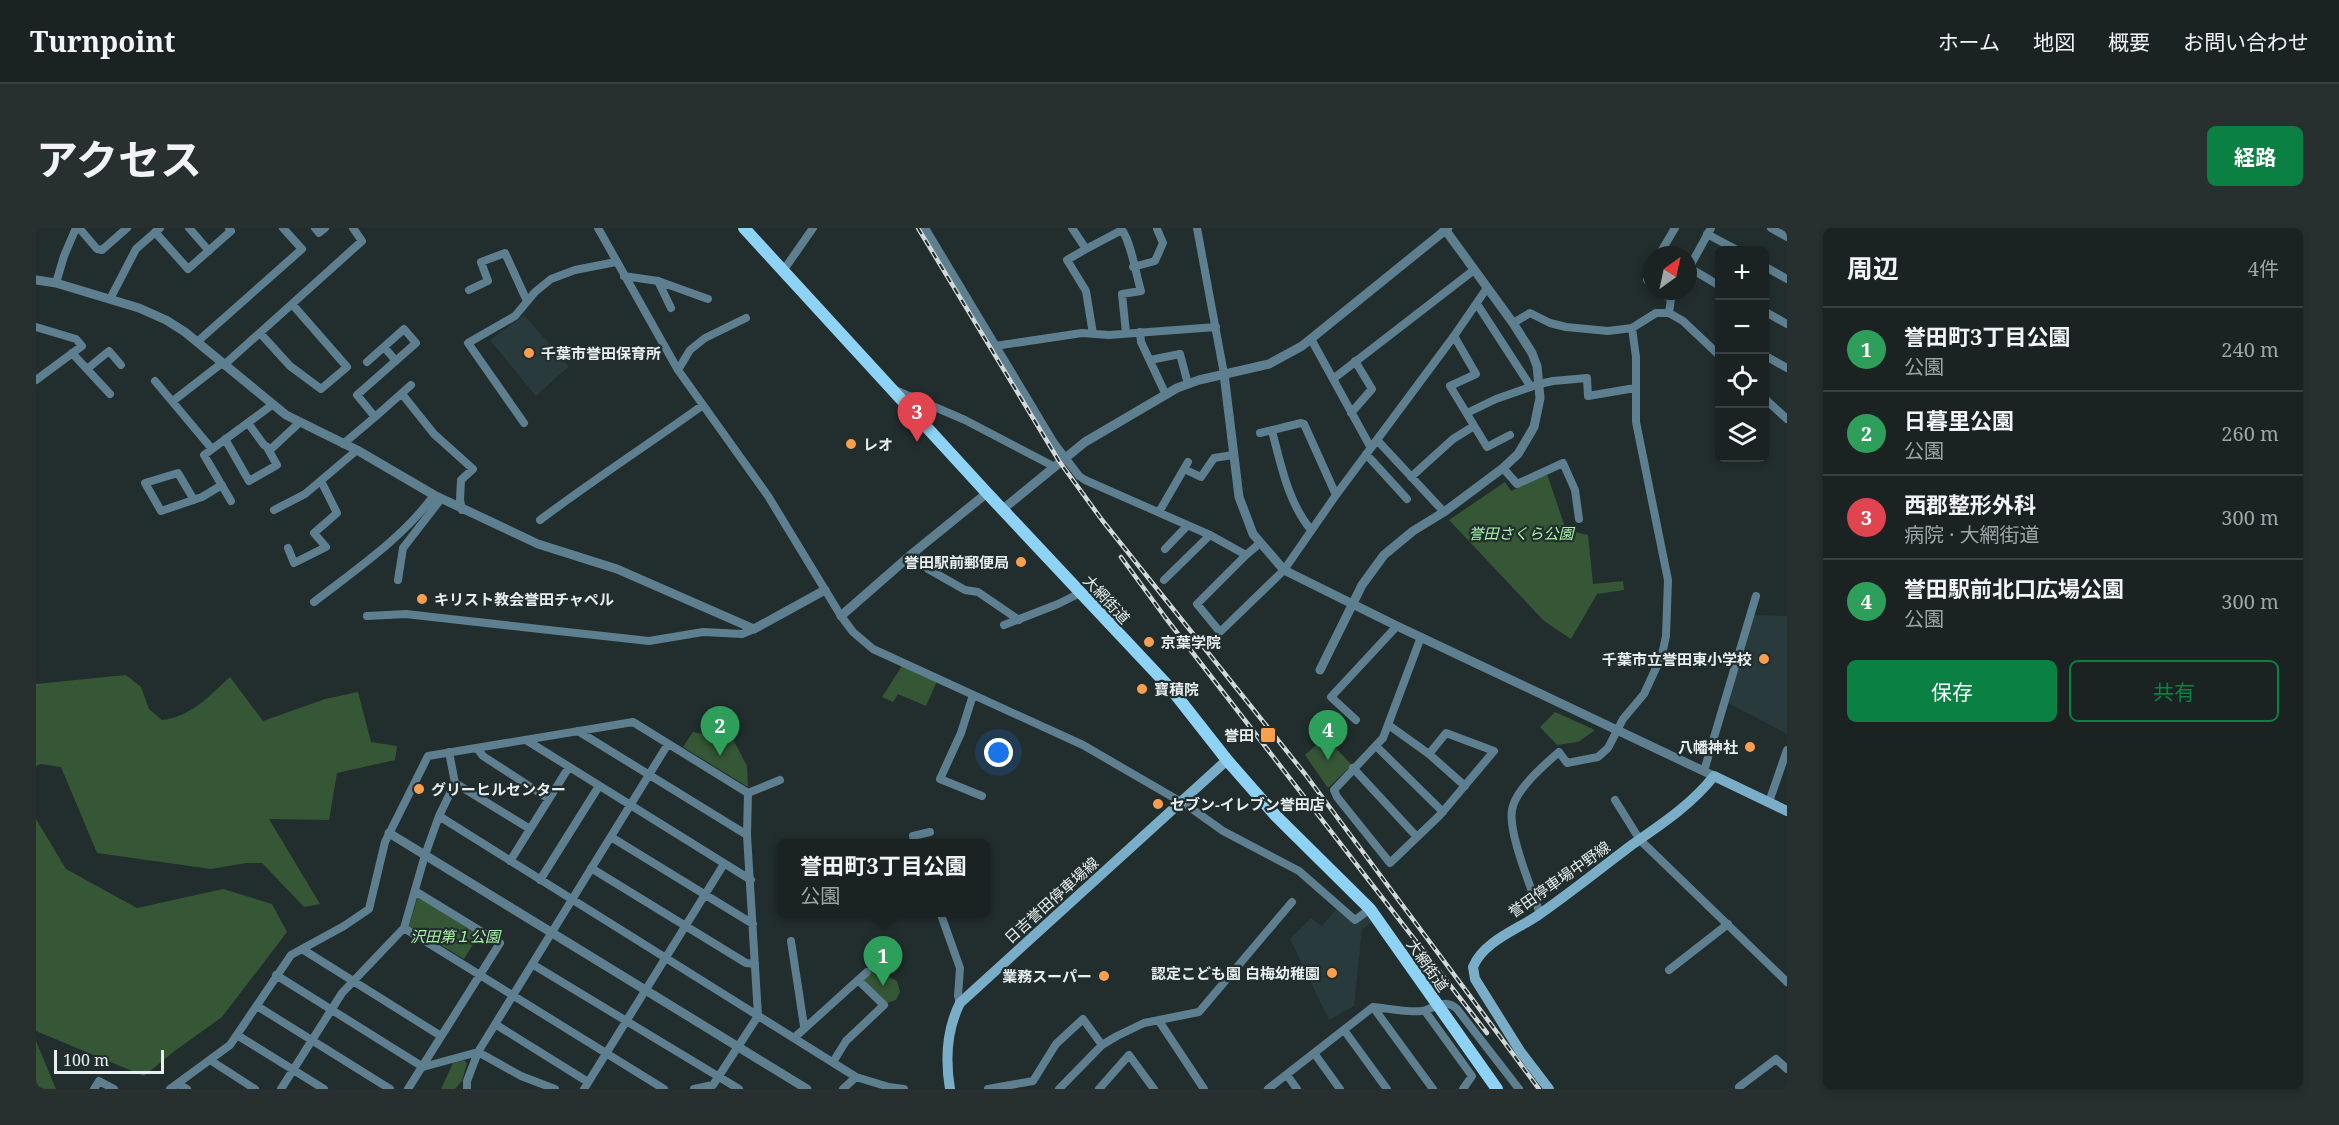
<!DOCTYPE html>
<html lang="ja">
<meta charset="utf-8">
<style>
body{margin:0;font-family:"Noto Serif","Noto Sans JP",serif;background:#272f2f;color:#f1f3f6}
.controls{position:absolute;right:18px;top:18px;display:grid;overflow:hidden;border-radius:9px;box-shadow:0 3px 9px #0003}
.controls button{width:54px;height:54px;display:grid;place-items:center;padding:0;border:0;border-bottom:2px solid #383f40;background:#1a2222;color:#f1f3f6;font:30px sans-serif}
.compass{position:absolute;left:1607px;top:18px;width:54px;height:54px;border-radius:50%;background:#1a2222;box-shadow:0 3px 9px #0003;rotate:33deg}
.scale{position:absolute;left:18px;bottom:15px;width:110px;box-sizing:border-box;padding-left:6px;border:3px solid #e8eeef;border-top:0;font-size:16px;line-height:21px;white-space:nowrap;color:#e8eeef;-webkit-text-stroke:4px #222d2d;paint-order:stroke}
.you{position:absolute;left:963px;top:525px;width:21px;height:21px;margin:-15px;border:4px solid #fff;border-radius:50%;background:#1a73e8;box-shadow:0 0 0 9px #1a73e833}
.badge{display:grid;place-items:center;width:39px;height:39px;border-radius:50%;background:#0b8043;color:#fff;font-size:20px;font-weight:700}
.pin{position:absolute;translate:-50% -50px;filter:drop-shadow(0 2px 3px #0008)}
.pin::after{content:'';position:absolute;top:32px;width:21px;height:18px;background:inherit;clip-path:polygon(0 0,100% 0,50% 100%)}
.popup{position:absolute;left:741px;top:611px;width:213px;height:78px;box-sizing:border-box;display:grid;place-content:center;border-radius:9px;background:#1a2222;filter:drop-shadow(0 2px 4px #0005);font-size:20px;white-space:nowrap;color:#9fa4a5}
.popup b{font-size:22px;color:#f1f3f6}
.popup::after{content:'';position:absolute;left:50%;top:100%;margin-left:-12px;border:12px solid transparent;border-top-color:#1a2222}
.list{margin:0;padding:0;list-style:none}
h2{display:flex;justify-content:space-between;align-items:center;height:78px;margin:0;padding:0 24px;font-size:26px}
h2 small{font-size:20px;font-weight:400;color:#9fa4a5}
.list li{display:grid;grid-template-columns:39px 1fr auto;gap:18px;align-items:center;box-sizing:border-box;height:84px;padding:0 24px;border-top:2px solid #383f40}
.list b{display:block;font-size:22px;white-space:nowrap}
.list p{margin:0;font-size:20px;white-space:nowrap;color:#9fa4a5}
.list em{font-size:20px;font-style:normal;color:#9fa4a5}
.actions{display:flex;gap:12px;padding:18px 24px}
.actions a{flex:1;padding:14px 0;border:2px solid #0b8043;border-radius:9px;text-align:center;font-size:21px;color:#0b8043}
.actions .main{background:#0b8043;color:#fff}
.icon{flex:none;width:33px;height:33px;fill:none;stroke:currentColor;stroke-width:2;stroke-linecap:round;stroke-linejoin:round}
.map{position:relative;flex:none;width:1751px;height:861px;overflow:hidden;border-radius:9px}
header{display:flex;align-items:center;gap:36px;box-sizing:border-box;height:84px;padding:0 30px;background:#1a2222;border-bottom:2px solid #383f40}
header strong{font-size:28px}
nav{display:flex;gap:33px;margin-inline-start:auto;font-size:21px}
.intro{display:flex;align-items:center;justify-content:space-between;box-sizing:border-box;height:144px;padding:0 36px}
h1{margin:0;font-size:42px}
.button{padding:15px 27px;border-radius:9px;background:#0b8043;color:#fff;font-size:21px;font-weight:700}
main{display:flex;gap:36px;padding:0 36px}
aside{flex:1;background:#1a2222;border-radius:9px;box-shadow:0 3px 9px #0003}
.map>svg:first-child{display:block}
.built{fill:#283a3c}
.green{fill:#355736}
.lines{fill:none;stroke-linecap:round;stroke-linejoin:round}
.minor{stroke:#5e7f8f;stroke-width:8}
.tertiary{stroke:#5e7f8f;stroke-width:9}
.secondary{stroke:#7aaec8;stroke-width:10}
.primary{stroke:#8ed3f5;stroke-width:12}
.rail-casing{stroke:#d2d8d9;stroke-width:4.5}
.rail{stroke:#222d2d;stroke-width:2;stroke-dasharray:7;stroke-linecap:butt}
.poi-dot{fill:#fa9f4e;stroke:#222d2d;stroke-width:2}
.labels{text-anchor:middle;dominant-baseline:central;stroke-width:4.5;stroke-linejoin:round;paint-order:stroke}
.poi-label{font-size:15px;font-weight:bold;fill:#e8eeef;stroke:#222d2d;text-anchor:start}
.park-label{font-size:15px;font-style:italic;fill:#a7f5a8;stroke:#222d2d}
.street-label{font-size:15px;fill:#e8eeef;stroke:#222d2d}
</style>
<header>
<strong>Turnpoint</strong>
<nav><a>ホーム</a><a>地図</a><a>概要</a><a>お問い合わせ</a></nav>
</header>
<div class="intro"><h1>アクセス</h1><a class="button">経路</a></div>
<main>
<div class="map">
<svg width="1751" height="861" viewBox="0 0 1751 861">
<rect width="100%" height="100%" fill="#222d2d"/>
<!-- built -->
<path class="built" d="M488 87 533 138 500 168 454 112Z
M1718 387 1751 388V506L1692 475Z
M1301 680 1318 694 1331 685 1337 693 1326 701 1318 778 1293 792 1254 711 1275 690 1286 698Z"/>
<!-- green -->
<path class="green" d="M1511 246 1530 302 1552 307 1557 356 1587 353 1588 362 1561 366 1535 411 1508 393 1413 292 1469 254 1475 263Z
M866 438 901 453 890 478 862 466 857 474 846 469Z
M90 447 105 459 113 481 126 492C155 489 173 468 194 449L227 493 289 471 322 464 335 514 361 518 359 532 301 545 293 592 233 591 284 676 268 679 226 635H210L175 641 61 625 25 539 5 536 0 538V456Z
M1519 484 1559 502 1542 514 1521 517 1504 499Z
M657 504 697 511 711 538 712 559 647 519Z
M1289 509 1316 537 1292 560 1269 527Z
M0 591 30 641 101 680 187 661 236 676 251 704 186 789 140 822 108 848 0 803Z
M382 668 444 705 428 731 373 698Z
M837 741 861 753 864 764 860 772 851 775 827 753V749Z
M0 813 20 861H0Z
M428 832 431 835 426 853 419 861H405L417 835Z"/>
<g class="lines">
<!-- minor -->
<path class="minor" d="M43 0 61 21 66 22 91 0
M153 0 173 23
M279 0 283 5 289 0
M562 0 642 142 732 268 805 388 817 404 837 421 1047 517 1152 578 1187 603 1263 643 1319 692 1334 681
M889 0 1018 215 1043 248 1049 252 1174 307 1210 327 1223 316
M1036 0 1050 21 1086 2C1095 14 1100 47 1105 63L1086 66 1090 105
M1161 0 1188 146
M1735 0 1751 9
M119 4 152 41 195 3 193 0
M1671 6 1701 22
M1050 21 1031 32 1050 63 1057 106
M1623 27 1639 0
M1728 38 1751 51
M1097 39 1119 33 1127 15 1121 1
M1652 39 1684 58
M1653 40 1675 0
M1616 41 1611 52 1616 58
M747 43 777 0
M588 48 622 53 672 71
M622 53 635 80
M20 55 28 28 40 0
M433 62 452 53 445 34 469 25 491 73
M1624 63 1635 71 1633 85
M74 71 100 21 124 0
M1441 76 1495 159
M1728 83 1751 96
M1477 95 1494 85 1514 95 1530 99 1572 103 1596 100 1620 85H1633L1647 93 1684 128
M0 99 40 111 46 118 0 152
M1104 104 1105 114 1130 167
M224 105 254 138 285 161 311 139 256 76
M1418 108 1440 146 1414 158 1451 219 1474 207
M1275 111 1335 220
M161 114 266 21 247 0
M959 118 1046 105 1073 107 1180 99
M348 119 360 133
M36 125 74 166
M1728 127 1751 140
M1114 132 1144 126 1152 156
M188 137 326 13 317 0
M51 141 73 123 85 137
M642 142 654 122 669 110 710 90
M1297 151 1438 42
M119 153 176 221
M859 162 929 192 1017 238
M366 166 398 206 437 241 425 252 424 272 426 282
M1728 170 1751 191
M137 173 186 135
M1315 185 1336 161 1319 133
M1431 185 1460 171 1503 156 1517 153 1551 150 1552 168 1599 160
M339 189 375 157
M212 195 228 217 235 221 263 195
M488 195 432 115 479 88 499 64 515 51 539 42 580 34
M1236 203C1245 237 1252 274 1275 302
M1224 205 1265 195 1268 196 1300 267
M189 211 213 253 241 237 232 221
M1341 212 1408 284
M307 216 339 189 321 167 380 115 368 101 331 134
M1330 226 1371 271
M1467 240 1481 256 1527 235 1539 262 1543 291
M1148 241 1165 249 1178 230 1197 227
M1375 249 1417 211 1438 198
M158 272 142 245 109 255 125 283 166 269 186 257
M195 273 168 227 236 177
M238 282 269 266 321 222
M1123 284 1152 234
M504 292C557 252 613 216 667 177
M252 320 258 335 290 319 278 305 301 285 285 253
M1129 321 1151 298
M877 325 892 341 929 362 942 364 983 392
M1210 327 1161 376 1184 404 1248 342 1300 267 1418 108 1451 60
M362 352 367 320 405 271
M1128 352 1174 307
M278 374C319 342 367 310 398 267
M331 388 370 386 396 389 613 413 667 404 706 406 718 401
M968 397 1022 376 1044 365
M1385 409 1347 510 1298 562 1301 569 1354 635 1404 587 1458 523 1410 505 1393 526
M937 467 925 505 904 551 946 568
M1320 492 1295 469 1361 398
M1354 498 1393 526 1429 558
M542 503 711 607
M490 512 715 652
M1340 518 1407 584
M441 520 447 528 513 571
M1317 540 1381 609
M1668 543 1720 368
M419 555 494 601
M712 565 744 552
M1579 572 1604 612 1751 754
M1733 574 1751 522
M403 588 820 849 853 859 868 861
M575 609 717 696
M879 616 877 608 894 604
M474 633 533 539
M555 640 710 735 719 736
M504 652 563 558
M904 684 924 740 922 768 924 775
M1504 686C1496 661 1472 606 1476 582 1479 562 1508 537 1523 524L1531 535 1562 529 1572 520 1587 491 1608 466 1626 427 1630 408 1632 352 1600 194V129L1596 100
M368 700 628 861
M755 713 768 798
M266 721 405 808
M496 736 703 861
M1633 742 1692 696
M240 747 387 839 442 824 485 848 519 861
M221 778 354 861
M1337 779 1397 861
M1389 783 1436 848 1427 861
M1123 793 1168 861
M459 796 552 854
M1308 802 1351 861
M201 807 288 861
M758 810 831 744
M1278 825 1304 861
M174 832 219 861
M797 834 810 813 848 777 822 752
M1251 847 1261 861
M142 856 151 861
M58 861 63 853 78 861
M134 861 194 817 255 727 308 698 333 681 349 614 392 528 597 494 712 565
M245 861 306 765 368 700 389 627 403 588 419 555 413 524
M372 861 464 715 379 663
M431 861V853L442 824 632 516
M548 861 688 636
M658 861 677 857 722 788 711 607 712 565
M807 861 820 849
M952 861 997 853 1020 816 1047 791 1066 817 1081 808 1108 795 1163 784 1256 674
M1023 861 1066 817
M1063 861 1093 827 1118 861
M1232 861 1337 779C1350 780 1379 786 1390 782 1401 778 1410 771 1421 781L1483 861
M1704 861 1703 859 1740 831 1751 841"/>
<!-- tertiary -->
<path class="tertiary" d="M0 52 20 55 103 80 130 92 149 104 250 187 321 222 398 267 502 316 581 341 718 401 789 362
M1188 146 1203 269 1217 306 1248 342 1361 398 1678 548
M967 281 1049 214 1141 160 1163 152 1233 136 1266 118 1412 0
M805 388 877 325 951 265
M1284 442 1326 357 1348 327 1377 303 1408 284 1467 240 1482 226 1498 199 1504 170 1501 138 1496 125 1477 95 1408 0
M353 605 771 861"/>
<!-- secondary -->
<path class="secondary" d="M914 861C909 831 910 803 924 775L1191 532
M1513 861 1484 823 1439 751 1437 739C1447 714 1480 702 1501 688 1534 665 1565 640 1597 616 1626 596 1656 576 1678 548L1751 583"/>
<!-- primary -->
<path class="primary" d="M708 0 951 265 1136 462 1191 532 1240 588 1334 681 1461 861"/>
<!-- rail casing -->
<g class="rail-casing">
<path id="rail" d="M882 0 1023 233 1066 292 1269 546 1503 861
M1085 329 1129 389 1451 805"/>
</g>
<!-- rail -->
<use href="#rail" class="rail"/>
</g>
<!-- markers -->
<g class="poi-dot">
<circle cx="493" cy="125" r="6"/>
<circle cx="815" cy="216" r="6"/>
<circle cx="985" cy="334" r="6"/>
<circle cx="386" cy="371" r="6"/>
<circle cx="1113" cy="414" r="6"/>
<circle cx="1728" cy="431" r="6"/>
<circle cx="1106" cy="461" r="6"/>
<rect x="1224" y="499" width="16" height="16" rx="3"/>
<circle cx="1714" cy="519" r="6"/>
<circle cx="383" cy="561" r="6"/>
<circle cx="1122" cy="576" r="6"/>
<circle cx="1296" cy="745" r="6"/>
<circle cx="1068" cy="748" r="6"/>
</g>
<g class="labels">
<!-- poi labels -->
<g class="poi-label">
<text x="505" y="125">千葉市誉田保育所</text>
<text x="827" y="216">レオ</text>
<text x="973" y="334" text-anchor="end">誉田駅前郵便局</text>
<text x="398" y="371">キリスト教会誉田チャペル</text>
<text x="1125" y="414">京葉学院</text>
<text x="1716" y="431" text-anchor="end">千葉市立誉田東小学校</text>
<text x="1118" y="461">寶積院</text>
<text x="1218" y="507" text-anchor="end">誉田</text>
<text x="1702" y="519" text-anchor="end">八幡神社</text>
<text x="395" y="561">グリーヒルセンター</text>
<text x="1134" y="576">セブン-イレブン誉田店</text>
<text x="1284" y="745" text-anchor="end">認定こども園 白梅幼稚園</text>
<text x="1056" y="748" text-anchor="end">業務スーパー</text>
</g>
<!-- park labels -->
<g class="park-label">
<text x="1485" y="305">誉田さくら公園</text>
<text x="419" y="708">沢田第１公園</text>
</g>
<!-- street labels -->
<g class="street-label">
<text transform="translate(1071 371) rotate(47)">大網街道</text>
<text transform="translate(1523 651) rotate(-35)">誉田停車場中野線</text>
<text transform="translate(1015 672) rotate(-42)">日吉誉田停車場線</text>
<text transform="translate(1392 737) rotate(55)">大網街道</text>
</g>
</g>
</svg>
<div class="controls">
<button>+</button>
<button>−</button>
<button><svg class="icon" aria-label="locate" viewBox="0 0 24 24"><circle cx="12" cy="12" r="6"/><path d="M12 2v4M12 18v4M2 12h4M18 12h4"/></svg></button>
<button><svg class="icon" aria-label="layers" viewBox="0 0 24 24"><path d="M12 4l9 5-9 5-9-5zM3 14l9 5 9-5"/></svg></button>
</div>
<svg class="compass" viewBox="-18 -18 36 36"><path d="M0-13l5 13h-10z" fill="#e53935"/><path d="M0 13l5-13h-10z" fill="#9fa4a5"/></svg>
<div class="scale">100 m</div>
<div class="you"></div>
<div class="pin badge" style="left:847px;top:758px;background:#2e9e5b">1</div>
<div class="popup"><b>誉田町3丁目公園</b>公園</div>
<div class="pin badge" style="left:684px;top:528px;background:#2e9e5b">2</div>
<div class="pin badge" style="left:881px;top:214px;background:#e0444e">3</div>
<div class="pin badge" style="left:1292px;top:532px;background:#2e9e5b">4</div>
</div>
<aside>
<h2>周辺<small>4件</small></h2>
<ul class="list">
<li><span class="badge" style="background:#2e9e5b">1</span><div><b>誉田町3丁目公園</b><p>公園</p></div><em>240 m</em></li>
<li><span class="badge" style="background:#2e9e5b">2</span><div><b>日暮里公園</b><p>公園</p></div><em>260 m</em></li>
<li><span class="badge" style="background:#e0444e">3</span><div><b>西郡整形外科</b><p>病院 · 大網街道</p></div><em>300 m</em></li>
<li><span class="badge" style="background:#2e9e5b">4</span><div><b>誉田駅前北口広場公園</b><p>公園</p></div><em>300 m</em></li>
</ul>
<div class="actions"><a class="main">保存</a><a>共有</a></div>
</aside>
</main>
